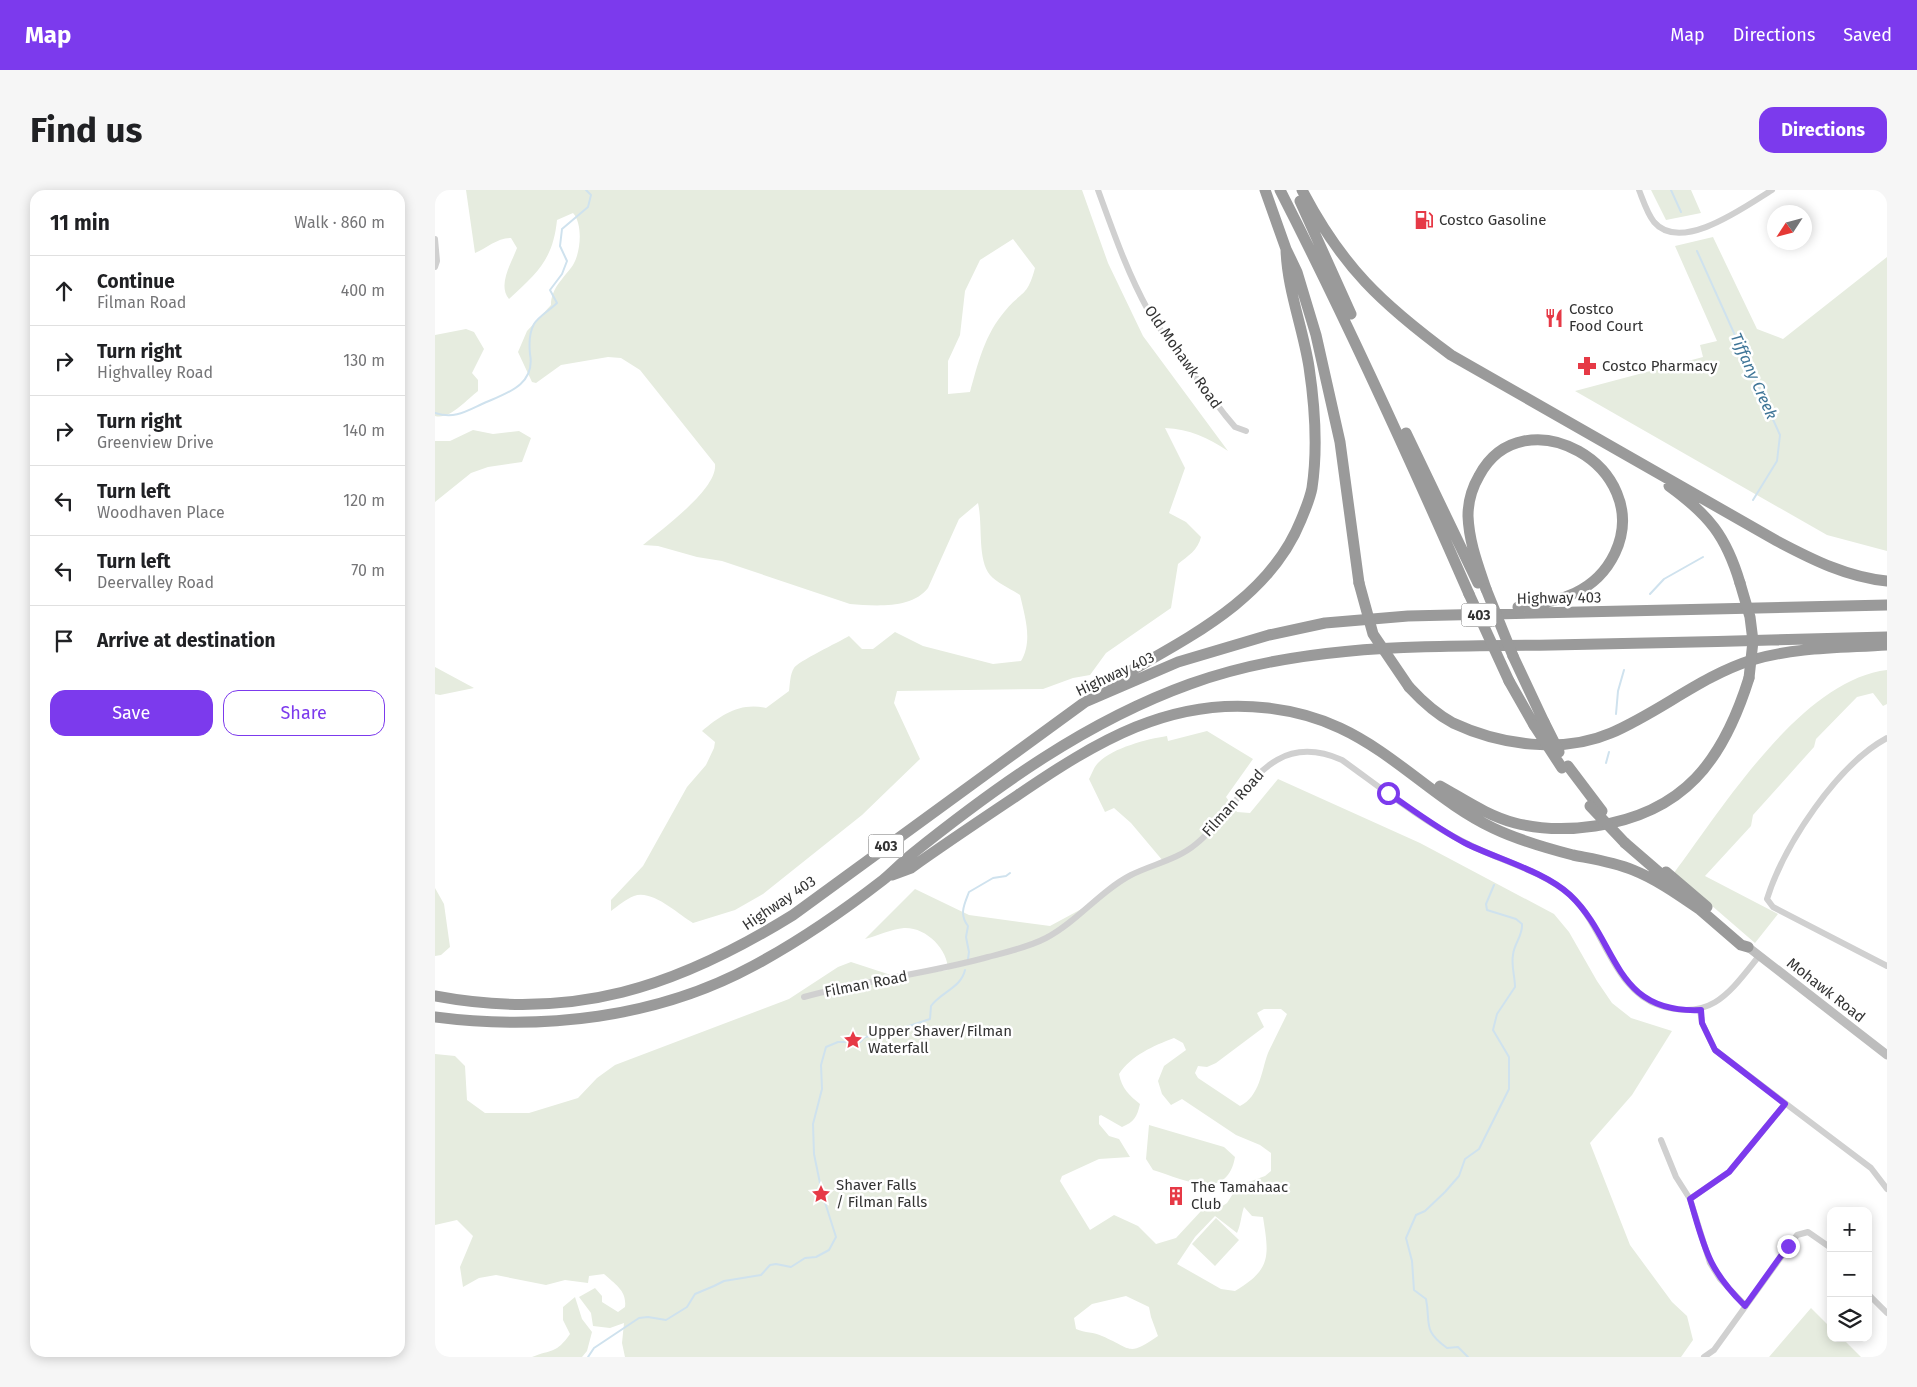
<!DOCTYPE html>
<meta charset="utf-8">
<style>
body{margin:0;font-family:"Fira Sans",sans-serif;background:#f6f6f6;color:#202124}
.controls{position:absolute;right:15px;bottom:15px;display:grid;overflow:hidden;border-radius:10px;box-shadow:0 2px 12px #0003}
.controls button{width:45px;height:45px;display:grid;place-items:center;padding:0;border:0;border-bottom:1px solid #e0e0e0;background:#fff;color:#202124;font:25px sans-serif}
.compass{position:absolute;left:1332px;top:15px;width:45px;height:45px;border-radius:50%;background:#fff;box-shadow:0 2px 12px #0003;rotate:234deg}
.stop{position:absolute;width:15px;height:15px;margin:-11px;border:4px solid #7c3aed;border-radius:50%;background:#fff}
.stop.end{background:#7c3aed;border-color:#fff;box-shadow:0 1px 5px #0008}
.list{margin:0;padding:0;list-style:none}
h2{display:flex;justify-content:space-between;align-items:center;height:65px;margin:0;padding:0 20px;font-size:21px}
h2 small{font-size:16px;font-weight:400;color:#757577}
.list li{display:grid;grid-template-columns:32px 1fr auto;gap:15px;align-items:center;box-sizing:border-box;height:70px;padding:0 20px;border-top:1px solid #e0e0e0}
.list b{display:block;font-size:19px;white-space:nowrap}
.list p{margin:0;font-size:16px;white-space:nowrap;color:#757577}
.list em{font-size:16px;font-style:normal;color:#757577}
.actions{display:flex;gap:10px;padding:15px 20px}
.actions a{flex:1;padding:11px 0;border:1px solid #7c3aed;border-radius:15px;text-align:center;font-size:18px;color:#7c3aed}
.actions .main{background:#7c3aed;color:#fff}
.icon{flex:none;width:28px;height:28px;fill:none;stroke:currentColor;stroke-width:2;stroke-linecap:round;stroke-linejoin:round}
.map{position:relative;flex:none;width:1452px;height:1167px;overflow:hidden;border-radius:15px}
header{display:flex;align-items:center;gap:30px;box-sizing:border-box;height:70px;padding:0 25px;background:#7c3aed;color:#fff}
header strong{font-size:24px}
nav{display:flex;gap:28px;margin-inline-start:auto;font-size:18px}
.intro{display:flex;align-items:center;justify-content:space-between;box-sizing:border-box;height:120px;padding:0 30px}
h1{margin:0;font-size:35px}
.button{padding:12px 22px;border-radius:15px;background:#7c3aed;color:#fff;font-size:18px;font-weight:700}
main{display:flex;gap:30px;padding:0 30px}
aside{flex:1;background:#fff;border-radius:15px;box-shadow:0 2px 12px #0003}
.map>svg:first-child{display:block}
.green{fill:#e6ecdf;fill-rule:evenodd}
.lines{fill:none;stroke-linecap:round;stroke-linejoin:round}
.stream{stroke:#cfe2ee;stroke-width:2}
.street{stroke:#d0d0d0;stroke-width:6}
.secondary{stroke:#bdbdbd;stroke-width:9}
.highway{stroke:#9a9a9a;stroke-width:11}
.highway-bridge{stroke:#9a9a9a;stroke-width:11}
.route{stroke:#7c3aed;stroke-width:6}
.labels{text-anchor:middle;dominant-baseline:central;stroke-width:5;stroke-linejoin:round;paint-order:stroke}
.shield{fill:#fff;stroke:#707070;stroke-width:1}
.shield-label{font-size:14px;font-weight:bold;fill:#333}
.poi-label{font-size:15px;fill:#333;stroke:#fff;text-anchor:start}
.street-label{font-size:15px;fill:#333;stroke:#fff}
.water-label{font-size:16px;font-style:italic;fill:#3f7597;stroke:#fff}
</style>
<header>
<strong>Map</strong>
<nav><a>Map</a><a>Directions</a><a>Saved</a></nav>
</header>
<div class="intro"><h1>Find us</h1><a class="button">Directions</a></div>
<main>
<aside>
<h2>11 min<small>Walk · 860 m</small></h2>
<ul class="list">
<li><svg class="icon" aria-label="ahead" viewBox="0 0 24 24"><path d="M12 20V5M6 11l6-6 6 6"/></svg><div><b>Continue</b><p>Filman Road</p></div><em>400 m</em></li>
<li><svg class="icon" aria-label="right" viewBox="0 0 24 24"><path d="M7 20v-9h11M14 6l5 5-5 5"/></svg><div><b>Turn right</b><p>Highvalley Road</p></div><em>130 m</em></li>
<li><svg class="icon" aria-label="right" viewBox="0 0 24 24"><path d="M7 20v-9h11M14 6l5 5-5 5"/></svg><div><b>Turn right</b><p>Greenview Drive</p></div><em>140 m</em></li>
<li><svg class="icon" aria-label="left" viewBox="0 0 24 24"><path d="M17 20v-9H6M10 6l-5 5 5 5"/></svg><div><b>Turn left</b><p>Woodhaven Place</p></div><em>120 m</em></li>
<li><svg class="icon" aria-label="left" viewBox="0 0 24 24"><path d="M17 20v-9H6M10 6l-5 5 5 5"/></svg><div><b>Turn left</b><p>Deervalley Road</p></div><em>70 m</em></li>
<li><svg class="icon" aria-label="arrive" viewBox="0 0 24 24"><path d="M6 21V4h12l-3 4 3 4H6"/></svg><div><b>Arrive at destination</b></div></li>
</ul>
<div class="actions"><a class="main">Save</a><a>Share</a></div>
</aside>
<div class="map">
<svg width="1452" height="1167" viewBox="0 0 1452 1167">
<rect width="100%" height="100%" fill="#fff"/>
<!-- green -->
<path class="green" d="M31 0H647L673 73 708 146 793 261C773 248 755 239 730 238L750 278 734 323 751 332 766 347C763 360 753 366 743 374L736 418 671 463 655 485 638 488 608 499 462 501 459 513 485 569 427 625 328 704 300 720 258 733C243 724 217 699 199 706 191 709 183 716 176 721V710L208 676 252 597 271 575 279 558 280 552 267 541C286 525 305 512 331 518L354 501C355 494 355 484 359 478 362 472 404 452 414 446L427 459H438L460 442 488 456 558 474 586 471C598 451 590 427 585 405 576 399 562 393 555 385 542 369 548 335 543 313L524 329 493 398C477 419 440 416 415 414L287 371 262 367 223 356 208 355C227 339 283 299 280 274L205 180 186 168 173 167 126 175 101 193 97 192 83 162 92 141 116 115C116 98 129 88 138 75 146 62 148 34 138 23L122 30C118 70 102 83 74 109 62 95 77 72 82 58L76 48C62 48 52 58 40 63ZM578 49 600 78C592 108 587 100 570 121 550 144 543 173 535 202L513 204V171L525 145 530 101 545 70Z
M1216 0H1256L1266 23 1231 30Z
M1278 47 1322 139 1348 149 1452 67V361L1392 345 1140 201 1268 167 1265 155 1282 151 1240 56Z
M31 139 39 142 49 159 37 183 43 190V201C31 210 15 230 0 226V145Z
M38 240 58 244 84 241 96 248 87 272 53 277 36 283 0 312V251H15Z
M0 477 39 498 5 505 0 504Z
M1452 480V514L1448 516 1438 503 1422 507 1381 549 1379 557 1318 625 1316 636 1270 686 1343 724 1320 753 1239 683C1287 619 1366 490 1452 480Z
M772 541 818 569 791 607 802 622 815 623 843 589 985 653 1119 724 1134 742 1162 791 1177 813 1196 828 1237 841 1197 905 1155 953 1195 1055 1237 1112 1252 1126 1258 1150 1246 1167H190L187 1153 189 1133 175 1138 158 1136 156 1123 144 1107 160 1098 167 1106V1112L183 1122 190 1117C192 1101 181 1095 169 1084L154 1086 153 1093 130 1090 111 1095 61 1085 44 1088 28 1097 25 1077 38 1046 22 1030 0 1035V864L20 866 30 876 32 910 50 923H94L143 908 162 888 180 875 354 809 403 777 416 772 462 787 513 780C513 759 491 737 469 738 456 739 442 746 430 749L480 699 534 725 615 736 665 709 696 683 728 671 696 633 679 618 670 622 654 589C657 584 659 576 664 572 678 558 712 549 732 546L733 551ZM829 819H846L852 824C846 837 839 850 833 863 826 882 825 906 805 916L763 888 760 883 763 876 772 877 781 873 829 837 822 823ZM739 848 748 853 751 860 729 876 723 891 727 904 736 915 747 909 801 945 825 955 836 963V981L830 986 803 996 792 1013 783 1019 767 1020 741 1048 721 1054 703 1036 679 1025 655 1040 625 991 627 986 664 969 695 967 684 949 674 946 664 934V926L666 925 687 937C699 932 702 927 705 914 694 905 687 899 684 884 697 865 718 856 739 848ZM809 1017 817 1026 828 1027C834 1066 837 1079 800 1101L786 1099 742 1074 760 1047 780 1026 802 1043C806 1034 806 1026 809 1017ZM691 1106 714 1117 716 1127 723 1146C692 1167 698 1159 667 1146 659 1142 650 1143 641 1139L639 1128 657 1114Z
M0 698 9 714 15 757 6 765 0 766Z
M714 935 789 957 800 967C792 1013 748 989 718 980L711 969Z
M781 1028 804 1050 780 1076 757 1054Z
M140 1107 147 1129 157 1142 152 1161 147 1167H97C117 1159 121 1164 135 1144L128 1130V1117Z
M1376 1118 1396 1138V1148H1407L1426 1167H1334Z"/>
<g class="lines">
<!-- stream -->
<path class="stream" d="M1236 0 1246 22
M1262 61 1345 245 1342 271 1318 310
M0 223C19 229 30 222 47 214 69 204 101 196 95 164 94 154 94 143 99 134 104 126 115 120 122 113L115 100 127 84 132 71 125 56 127 39 153 17 156 5 151 0
M1215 404 1229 389 1268 367
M1181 524 1183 501 1189 480
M1171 573 1174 562
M533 769 534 762 531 747 533 736C524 724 529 715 534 702L558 688 571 686 575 683
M153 1167 159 1158 204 1128 213 1127 231 1130 252 1117 260 1104 279 1096 289 1091 326 1085 335 1075 341 1074 356 1077 370 1068 381 1067 394 1060 401 1047 387 1003 379 964 378 934 387 899 386 875 391 857 403 852H425L430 847 456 842 495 829 496 816C506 802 526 798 530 780
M1033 1167 1023 1157 1012 1158C987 1140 996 1134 991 1109L979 1100 977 1071 971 1048 981 1025 990 1021 1010 1002 1024 986 1030 969 1044 959 1074 899V867L1058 840 1062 824 1080 797C1080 786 1076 776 1078 765 1079 753 1088 746 1087 734L1081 729 1052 720 1051 714 1059 695"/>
<!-- street -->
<path class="street" d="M663 0C678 41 692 82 713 120 735 157 764 190 790 225L800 237 811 241
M1204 0C1208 10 1212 23 1219 32 1246 64 1311 16 1337 0
M0 49 2 71 0 77
M1452 548C1402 575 1349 655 1332 709L1338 717 1452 776
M369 807C430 790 492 784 553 767 572 762 594 757 611 748 642 732 665 701 696 685 718 674 742 670 761 654 809 615 830 536 907 570 946 598 986 630 1029 652 1062 670 1104 679 1134 704 1169 734 1177 801 1226 816 1277 831 1295 802 1324 766
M1265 820 1267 833 1280 860 1436 978 1452 999
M1226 950 1241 987 1255 1009 1275 1073 1285 1089 1310 1115
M1255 1009 1294 982 1350 914
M1433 1104 1452 1123
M1269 1167 1279 1160 1362 1045 1373 1042 1396 1058"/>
<!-- secondary -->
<path class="secondary" d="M1313 757 1452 865"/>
<!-- highway -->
<path class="highway" d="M830 0 851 59 862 82 881 145 905 252 924 393
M845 0C913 133 974 267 1034 404
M867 0C907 77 947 114 1016 165L1342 351C1378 370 1412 387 1452 391
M865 11 916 124
M971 243 1043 393
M1234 296C1274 325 1291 346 1305 393
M1051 399C1043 375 1034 352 1033 326 1033 312 1037 298 1044 286 1088 203 1220 277 1180 363 1161 403 1124 412 1083 417
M1078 466 1109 532
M1074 491 1099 535
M974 497C987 511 1001 524 1018 533 1065 555 1127 564 1176 543 1225 522 1266 486 1317 470 1361 457 1407 458 1452 455
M656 506 668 497C741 453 832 415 866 330 870 320 875 309 877 298 883 258 880 217 874 177 868 138 852 99 851 59
M1133 576 1167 621
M1005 596C1030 610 1053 626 1080 633 1107 640 1133 640 1160 636 1249 623 1288 571 1314 488
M1190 653 1234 691
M1231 682 1272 717
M457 685 476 678C511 653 547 629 583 605 661 552 735 506 833 518 858 521 882 527 905 538 961 564 1003 612 1058 638 1083 650 1111 658 1138 665 1158 669 1179 672 1198 680 1223 690 1245 706 1267 721
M1262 717 1306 755 1313 757
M0 806C138 832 242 797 358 725L650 512 743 472 834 445 890 433 973 426 1452 415
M0 827C107 841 222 828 318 776 363 752 408 721 448 690 458 682 467 672 477 664 562 596 652 531 755 494 871 452 996 457 1117 455 1229 453 1340 450 1452 447"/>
<!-- highway-bridge -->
<path class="highway-bridge" d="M924 393 938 444 974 497
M1305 393 1315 427 1318 451 1314 488
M1051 399 1078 466
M1034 404 1074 491
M1109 532 1124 562
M1099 535 1127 578
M1155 616 1190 653"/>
</g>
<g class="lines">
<!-- route -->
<path class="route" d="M953 603C978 620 1003 639 1030 653 1062 669 1109 681 1135 705 1184 751 1177 824 1266 820L1267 833 1280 860 1350 914 1294 982 1255 1009C1270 1059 1272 1078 1310 1116L1353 1056"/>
</g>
<!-- icons -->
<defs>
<g id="fuel-bare" transform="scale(1.5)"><path d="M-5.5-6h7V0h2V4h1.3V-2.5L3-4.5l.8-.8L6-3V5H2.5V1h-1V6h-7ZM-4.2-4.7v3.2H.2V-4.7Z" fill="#e63946" stroke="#fff" stroke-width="2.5" paint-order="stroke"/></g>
<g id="restaurant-bare" transform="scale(1.5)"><path d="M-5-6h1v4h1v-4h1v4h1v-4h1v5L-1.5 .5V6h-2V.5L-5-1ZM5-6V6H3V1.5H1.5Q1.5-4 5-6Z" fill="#e63946" stroke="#fff" stroke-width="2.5" paint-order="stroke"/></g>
<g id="pharmacy-bare" transform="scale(1.5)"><path d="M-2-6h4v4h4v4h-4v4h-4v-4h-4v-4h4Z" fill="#e63946" stroke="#fff" stroke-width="2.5" paint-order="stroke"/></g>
<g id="sight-bare" transform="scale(1.5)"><path d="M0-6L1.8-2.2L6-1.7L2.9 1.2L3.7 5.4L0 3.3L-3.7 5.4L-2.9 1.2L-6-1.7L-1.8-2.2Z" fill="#e63946" stroke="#fff" stroke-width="2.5" paint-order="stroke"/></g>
<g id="building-bare" transform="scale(1.5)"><path d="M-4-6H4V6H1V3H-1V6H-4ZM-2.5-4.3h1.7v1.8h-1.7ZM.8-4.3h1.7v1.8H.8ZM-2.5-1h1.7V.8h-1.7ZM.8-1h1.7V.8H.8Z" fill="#e63946" stroke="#fff" stroke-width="2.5" paint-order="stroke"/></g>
</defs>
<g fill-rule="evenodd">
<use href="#fuel-bare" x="989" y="30"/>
<use href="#restaurant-bare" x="1119" y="128"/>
<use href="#pharmacy-bare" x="1152" y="176"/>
<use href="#sight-bare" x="418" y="850"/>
<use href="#sight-bare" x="386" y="1004"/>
<use href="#building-bare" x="741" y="1006"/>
</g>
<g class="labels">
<!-- shield labels -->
<g class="shield">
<rect x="1026.5" y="413.5" width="35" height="23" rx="4"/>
<rect x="433.5" y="644.5" width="35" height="23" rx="4"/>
</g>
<g class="shield-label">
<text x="1044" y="425">403</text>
<text x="451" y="656">403</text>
</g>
<!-- poi labels -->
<g class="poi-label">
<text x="1004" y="30">Costco Gasoline</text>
<text x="1134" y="119">Costco<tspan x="1134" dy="17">Food Court</tspan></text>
<text x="1167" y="176">Costco Pharmacy</text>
<text x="433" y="841">Upper Shaver/Filman<tspan x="433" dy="17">Waterfall</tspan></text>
<text x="401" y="995">Shaver Falls<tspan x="401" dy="17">/ Filman Falls</tspan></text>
<text x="756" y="997">The Tamahaac<tspan x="756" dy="17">Club</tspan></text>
</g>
<!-- street labels -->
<g class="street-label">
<text transform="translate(748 167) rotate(55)">Old Mohawk Road</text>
<text transform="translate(1124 408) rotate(-1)">Highway 403</text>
<text transform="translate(680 484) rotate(-25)">Highway 403</text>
<text transform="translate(798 613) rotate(-48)">Filman Road</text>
<text transform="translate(344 713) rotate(-34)">Highway 403</text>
<text transform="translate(431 794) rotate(-11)">Filman Road</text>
<text transform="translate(1391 800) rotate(38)">Mohawk Road</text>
</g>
<!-- water labels -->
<g class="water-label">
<text transform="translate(1319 186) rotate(66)">Tiffany Creek</text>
</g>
</g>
</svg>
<div class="controls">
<button>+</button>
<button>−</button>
<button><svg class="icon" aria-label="layers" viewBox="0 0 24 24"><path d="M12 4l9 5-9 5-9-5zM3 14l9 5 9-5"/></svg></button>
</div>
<svg class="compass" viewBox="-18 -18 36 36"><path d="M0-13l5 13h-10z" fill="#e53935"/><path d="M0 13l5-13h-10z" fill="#757577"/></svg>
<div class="stop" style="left:953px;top:603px"></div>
<div class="stop end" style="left:1353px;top:1056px"></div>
</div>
</main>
